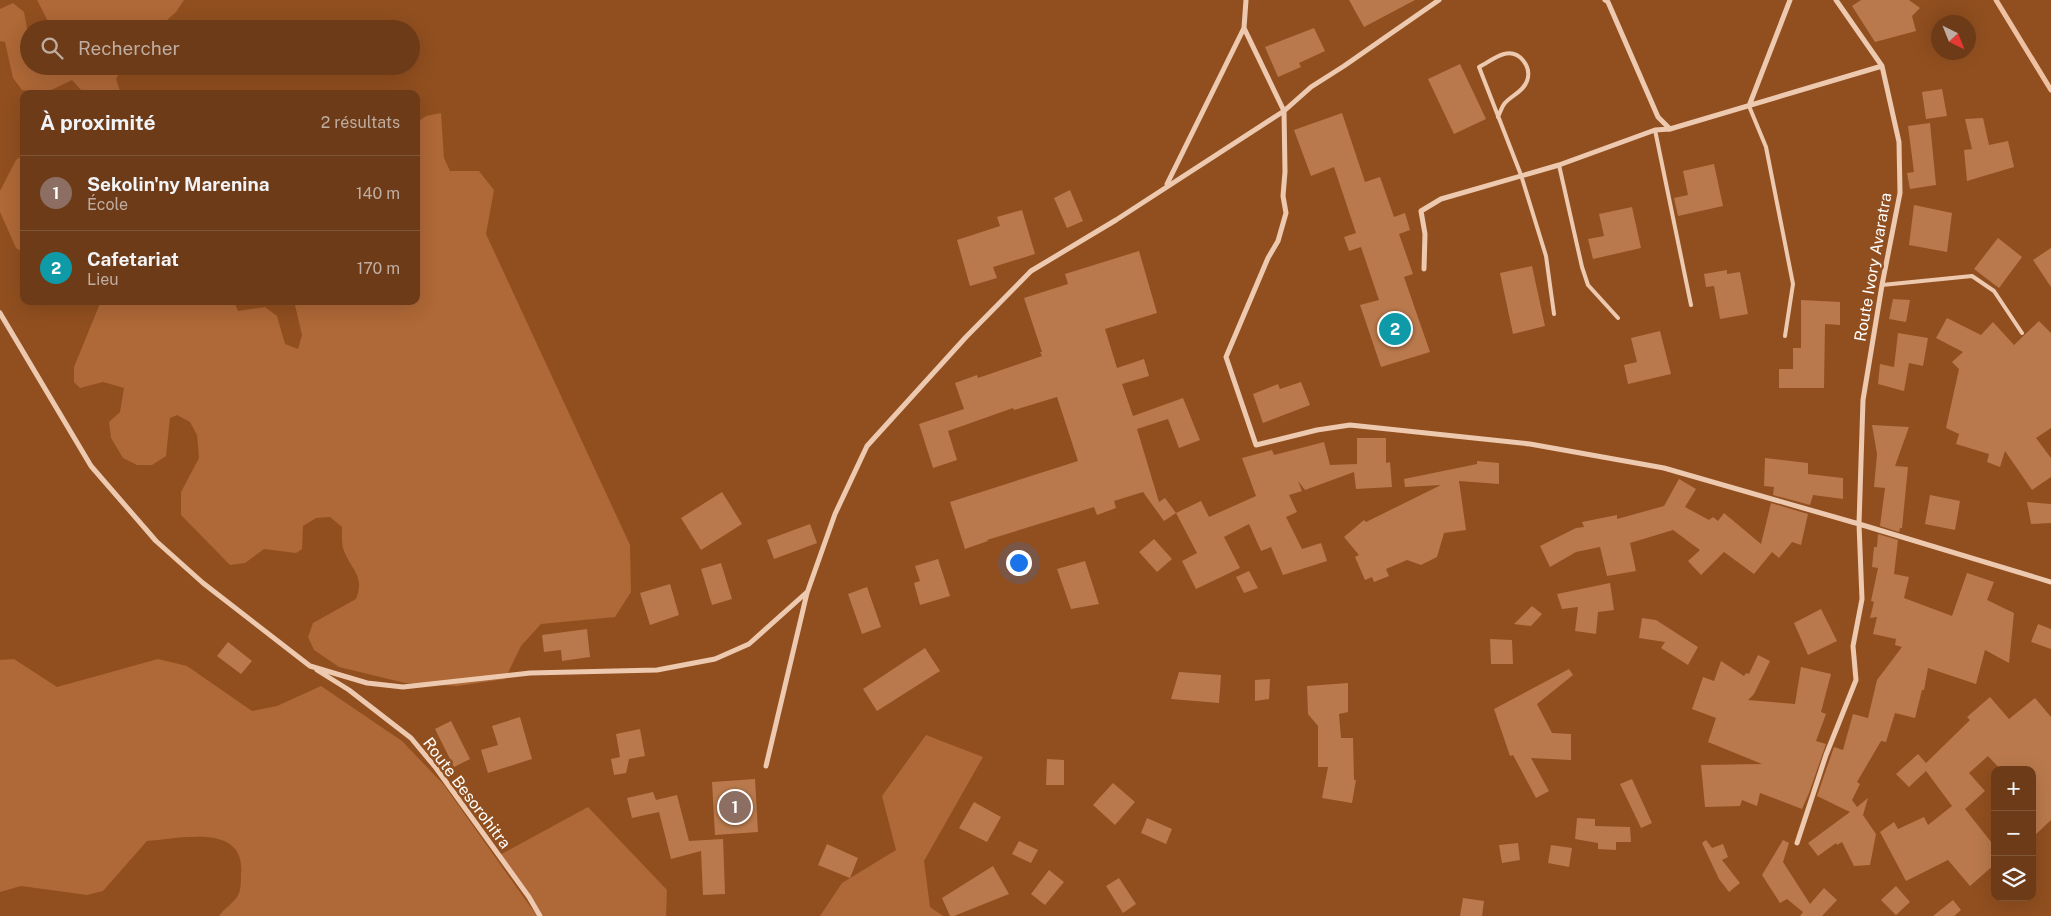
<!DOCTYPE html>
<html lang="fr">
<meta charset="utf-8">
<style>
body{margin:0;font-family:"Public Sans",sans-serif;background:#754624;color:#f1f3f6}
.controls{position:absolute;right:15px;bottom:15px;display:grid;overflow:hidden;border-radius:10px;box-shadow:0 5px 20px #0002}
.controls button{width:45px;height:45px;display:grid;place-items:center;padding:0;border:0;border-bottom:1px solid #7f5536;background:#6d3b17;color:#f1f3f6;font:25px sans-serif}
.compass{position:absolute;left:1931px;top:15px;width:45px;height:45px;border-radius:50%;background:#6d3b17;box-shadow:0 5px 20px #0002;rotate:137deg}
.you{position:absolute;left:1018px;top:562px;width:18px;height:18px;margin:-12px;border:4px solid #fff;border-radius:50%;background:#1a73e8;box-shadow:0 0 0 8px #1a73e833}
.badge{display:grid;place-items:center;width:32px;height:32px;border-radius:50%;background:#8abfa5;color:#fff;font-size:16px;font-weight:700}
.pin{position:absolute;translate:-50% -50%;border:2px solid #fff;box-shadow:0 1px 5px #0006}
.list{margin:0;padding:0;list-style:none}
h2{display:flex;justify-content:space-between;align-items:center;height:65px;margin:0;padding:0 20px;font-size:21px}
h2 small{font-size:16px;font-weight:400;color:#bfada1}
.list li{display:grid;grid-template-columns:32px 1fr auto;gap:15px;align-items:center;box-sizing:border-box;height:75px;padding:0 20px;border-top:1px solid #7f5536}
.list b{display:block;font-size:19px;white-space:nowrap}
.list p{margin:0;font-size:16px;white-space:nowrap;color:#bfada1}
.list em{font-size:16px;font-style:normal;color:#bfada1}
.icon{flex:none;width:28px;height:28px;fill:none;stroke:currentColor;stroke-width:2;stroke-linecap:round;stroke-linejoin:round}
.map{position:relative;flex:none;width:2051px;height:916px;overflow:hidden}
.search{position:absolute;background:#6d3b17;box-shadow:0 5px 20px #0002;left:20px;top:20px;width:400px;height:55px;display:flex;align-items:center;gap:12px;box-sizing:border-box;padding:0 18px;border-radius:28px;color:#bfada1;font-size:19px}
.panel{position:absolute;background:#6d3b17;box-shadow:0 5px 20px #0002;left:20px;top:90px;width:400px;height:215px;border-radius:10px}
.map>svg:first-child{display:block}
.green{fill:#af6837}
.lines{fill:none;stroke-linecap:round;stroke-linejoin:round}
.stream{stroke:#efc1a3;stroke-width:5}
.building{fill:#b9794c}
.lane{stroke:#edc9b0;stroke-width:4}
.street{stroke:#edc9b0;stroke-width:5}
.labels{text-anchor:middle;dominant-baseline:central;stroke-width:5;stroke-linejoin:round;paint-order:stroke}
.street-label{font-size:16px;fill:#fff;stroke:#914f1f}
</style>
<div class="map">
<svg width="2051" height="916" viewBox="0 0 2051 916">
<rect width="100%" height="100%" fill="#914f1f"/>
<!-- green -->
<path class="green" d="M37 0H184L176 12 157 29H52Z
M13 3 24 12 29 39V66H123L116 79 121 94H80L81 90 72 80 45 93 22 90 13 78 5 42 0 41V9Z
M441 113 444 158 450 171H479L494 190 486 234 630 545 631 592 615 617 541 624 521 646 505 679 457 686 405 683 339 667 314 650 308 637 313 623 356 599C365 576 352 571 344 551 341 544 342 534 342 527L330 517 316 518 303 526 302 549 296 553 264 549 245 563 230 565 181 515V492L199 458 197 435 190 422 177 415 170 418 166 456 152 465H137L123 458 111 438 109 422 120 412 124 388 103 382 80 388 74 382V367L101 301H234L238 311 265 307 277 316 285 344 298 349 302 335 294 301H416V123L426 116Z
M24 154V253L16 248 0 212V191L16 160Z
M14 659 57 687 158 659 187 666 252 711 277 706 321 686 402 741 444 785 537 916H219C224 908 236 902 239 893 241 888 241 880 241 874 246 822 179 839 147 841L103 891 87 895 21 886 0 892V660Z
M926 735 983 757 924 861 930 907 943 916H820L842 883 896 850 882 796Z
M588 807 667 890 666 916H540L498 856Z"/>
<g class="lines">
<!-- stream -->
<path class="stream" d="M1996 0 2051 90"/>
</g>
<!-- building -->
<path class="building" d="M1349 0H1415L1364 27Z
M1861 0H1909L1920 8 1912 16 1916 31 1875 42 1852 6Z
M1314 28 1325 51 1299 63 1301 67 1278 77 1265 47Z
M1460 64 1486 119 1454 134 1428 79Z
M1942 89 1947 116 1926 119 1922 92Z
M1342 113 1365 182 1380 177 1394 217 1405 213 1410 230 1399 234 1413 274 1404 277 1430 352 1381 367 1360 305 1379 300 1361 247 1349 251 1344 237 1356 233 1334 167 1311 176 1294 130Z
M1983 118 1989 145 2008 141 2014 167 1967 181 1964 150 1972 149 1965 119Z
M1930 123 1936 185 1910 189 1907 173 1914 172 1908 126Z
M1714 164 1723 206 1678 216 1674 198 1688 195 1683 171Z
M1070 190 1083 221 1067 228 1054 198Z
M1914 205 1952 213 1947 252 1909 245Z
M1632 207 1641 248 1593 259 1588 239 1604 236 1599 214Z
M1022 210 1035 254 993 267 997 278 970 286 957 240 1000 226 997 217Z
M1998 238 2022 257 1999 288 1974 269Z
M2051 248V287L2033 260Z
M1139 251 1157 313 1105 329 1117 368 1144 359 1149 376 1122 384 1133 416 1183 398 1200 440 1179 448 1168 419 1137 429 1159 502 1165 498 1176 513 1164 521 1143 492 1114 501 1116 508 1097 515 1094 507 987 540 988 541 965 549 950 502 1078 461 1057 397 1014 410 1013 408 948 431 957 460 933 468 919 424 964 409 955 383 977 375 978 378 1042 356 1040 352H1042L1024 298 1068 284 1065 274Z
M1532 266 1545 326 1513 334 1500 273Z
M1727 270V274L1740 272 1748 314 1720 319 1714 286 1706 287 1704 274Z
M1893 299 1910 300 1906 322 1889 319Z
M1801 300 1840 302V325L1825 324 1824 388H1779V369H1793V348H1801Z
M1947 318 1981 335 1993 322 2014 345 2039 321 2051 333V428L2036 438 2051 458V477L2032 490 2005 451 2000 467 1987 462 1989 454 1956 444 1959 434 1946 428 1959 369 1952 362 1963 352 1936 338Z
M1660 331 1671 374 1628 384 1624 365 1637 362 1631 338Z
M1898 333 1928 338 1923 366 1909 363 1904 391 1878 384 1880 364 1894 367Z
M1301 382 1310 405 1263 423 1253 394 1278 384 1280 389Z
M1872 425 1909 427 1895 466 1908 467 1902 528H1900L1899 532 1880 526 1885 488 1874 487 1877 454Z
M1357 438H1386V463L1390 462 1392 487 1356 489 1354 472 1305 490 1298 481 1302 491 1289 495 1297 512 1286 517 1302 549 1321 543 1327 561 1283 575 1271 547 1261 551 1249 524 1224 537 1240 568 1196 589 1182 561 1197 553 1176 513 1201 501 1209 517 1256 496 1242 458 1272 450 1274 455 1324 442 1330 465 1357 464Z
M1765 458 1808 463V474L1843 478V499L1813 495 1810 505 1773 495 1774 487 1764 486Z
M1477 461 1499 463V484L1459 481 1466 530 1444 533 1437 557 1421 565 1407 560 1386 569 1389 576 1374 582 1372 577 1365 580 1355 557 1359 555 1344 537 1364 520 1366 522 1441 485 1405 487 1404 479 1477 464Z
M1679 479 1696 489 1685 507 1709 520 1713 517 1718 521 1724 513 1761 544 1771 503 1808 514 1801 545 1792 542 1779 558 1772 552 1754 574 1724 552 1701 575 1688 561 1700 550 1673 530 1630 543 1636 571 1607 576 1600 547 1576 552 1550 567 1540 546 1576 528 1584 527 1582 522 1617 515V519L1664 506Z
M722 492 742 524 701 550 681 518Z
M1930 495 1960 501 1955 530 1925 524Z
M2027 502 2051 504V523L2031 524Z
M810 524 817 543 774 559 767 540Z
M1878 534 1898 540 1894 574 1909 577 1904 598 1952 616 1967 573 1994 582 1987 600 2014 613 2009 663 1985 650 1976 684 1928 668 1924 690H1922L1915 718 1895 713 1886 742 1881 741 1857 782 1860 784 1852 800 1857 807 1868 798 1863 815 1876 834 1870 865 1854 866 1842 842 1837 845 1836 843 1818 856 1808 843 1850 812 1817 796 1834 747 1843 750 1853 714 1868 718 1877 680 1902 647 1895 645 1896 639 1873 634 1877 617 1870 618 1874 602 1871 601 1878 568 1872 567 1874 547H1877Z
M1154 539 1172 559 1157 572 1139 552Z
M938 559 950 596 920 605 914 583 920 581 915 566Z
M1085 561 1099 604 1071 609 1057 569Z
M721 563 732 599 712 605 701 569Z
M1249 571 1258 588 1244 593 1236 577Z
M1610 583 1614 610 1598 612 1596 634 1575 631 1578 607 1562 609 1557 594Z
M670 584 679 615 650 625 640 593Z
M867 587 881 627 862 634 848 594Z
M1532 606 1542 614 1531 626 1514 624Z
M1821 609 1837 641 1808 655 1794 623Z
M1642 618 1656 620 1698 647 1688 665 1661 648 1665 642 1639 638Z
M2038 624 2051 629V649L2031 642Z
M587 629 590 657 562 661 561 650 544 652 542 635Z
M1490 639 1512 640 1513 664H1491Z
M228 642 252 661 241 674 217 656Z
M925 648 940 671 877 711 863 689Z
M1758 655 1770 661 1754 694 1748 700 1795 704 1801 667 1831 674 1821 712 1826 714 1816 741 1826 744 1809 793 1802 809 1760 793 1757 806 1742 800 1740 806 1705 807 1701 765 1762 764 1708 742 1716 718 1692 709 1703 677 1714 681 1721 661 1744 676 1746 673 1749 674Z
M1569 669 1573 675 1537 704 1552 733 1571 734V760L1531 758 1549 791 1536 798 1513 755 1510 756 1494 709Z
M1179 672 1221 675 1219 703 1171 699Z
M1270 679 1269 699 1255 701V680Z
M1348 683V712L1339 714 1341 738H1353L1354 780H1356L1352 803 1322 798 1328 767H1318V726L1308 714 1307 686Z
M1990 697 2009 719 2035 698 2051 717V820L2032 838V770H2001L1988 756 1969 773 1985 791 1965 809 1995 847V864L1970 886 1948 860 1906 881 1880 832 1894 822 1898 829 1924 817 1928 825 1952 806 1926 771 1909 787 1896 774 1918 754 1926 763 1970 720 1967 717Z
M520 717 532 759 488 773 481 750 498 745 492 726Z
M451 721 470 759 454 767 435 729Z
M640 729 645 756 629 759 626 773 614 775 611 759 620 757 616 734Z
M1047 759 1064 760V785H1046Z
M755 779 758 832 715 835 712 782Z
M1632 779 1652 823 1641 828 1620 784Z
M1113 783 1135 802 1115 825 1093 805Z
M653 792 656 800 677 795 689 841 723 839 725 894 703 895 701 851 671 859 659 812 632 818 627 798Z
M974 802 1001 817 987 842 959 828Z
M1147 818 1172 829 1166 844 1141 833Z
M1577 818 1595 819V826L1630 827 1631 842H1616V850L1598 849V843L1575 839Z
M1706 840 1712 848 1723 844 1728 857 1722 860 1740 883 1729 892 1719 879 1702 843Z
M1783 840 1789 843 1783 862 1810 904 1824 888 1837 900 1822 916H1800L1803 912 1787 899 1780 903 1762 875Z
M1019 841 1038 850 1031 863 1012 854Z
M1518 843 1520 860 1502 863 1499 845Z
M827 844 858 858 850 878 818 865Z
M1551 845 1572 848 1569 867 1548 863Z
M993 866 1009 894 954 916H950L942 898Z
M1049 870 1064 882 1045 905 1031 894Z
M1119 878 1136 904 1123 913 1106 886Z
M1896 886 1910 902 1896 915 1881 900Z
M1463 898 1484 901 1482 916H1460Z
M1953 900 1961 910 1954 916H1933Z"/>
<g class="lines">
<!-- lane -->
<path class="lane" d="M1749 106 1766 147 1793 284 1785 336
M1498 117C1500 113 1502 106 1505 103 1512 95 1523 92 1527 81 1532 67 1520 50 1504 54 1496 56 1487 63 1479 67L1521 175 1546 256 1554 314
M1655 130 1691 305
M1559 165 1582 267 1588 285 1618 318
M1882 285 1972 276 1994 291 2022 333"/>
<!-- street -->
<path class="street" d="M1605 0 1608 2 1658 117 1670 129
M1244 28 1284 111 1285 172 1283 196 1286 213 1278 241 1268 258 1226 357 1256 445 1317 430 1350 425 1530 444 1664 468 1859 524 2051 582
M1749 106 1790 0
M1167 184 1244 28 1246 0
M1424 269 1425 234 1421 211 1441 199 1559 165 1655 130 1670 129 1882 66
M0 313 91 466 156 541 203 583 310 666 367 683 403 687 530 673 657 670 715 659 749 644 806 593
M317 670 349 690 411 738 436 768 529 897 540 916
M766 766 807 593 835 514 867 446 966 337 1031 271 1116 220 1284 111 1311 87 1344 66 1439 0
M1797 843 1826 755 1856 680 1853 646 1862 599 1859 524 1863 400 1882 285 1900 193 1899 142 1882 66 1836 0"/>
</g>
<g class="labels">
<!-- street labels -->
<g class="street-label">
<text transform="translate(1873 267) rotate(-80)">Route Ivory Avaratra</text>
<text transform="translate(467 793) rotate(53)">Route Besorohitra</text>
</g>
</g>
</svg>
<div class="controls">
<button>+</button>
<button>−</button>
<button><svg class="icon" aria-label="layers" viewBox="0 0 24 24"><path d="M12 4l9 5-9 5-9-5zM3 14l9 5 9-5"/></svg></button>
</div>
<svg class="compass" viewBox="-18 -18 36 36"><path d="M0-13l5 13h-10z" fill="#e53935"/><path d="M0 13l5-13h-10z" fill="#bfada1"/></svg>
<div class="you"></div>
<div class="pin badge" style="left:735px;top:807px;background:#8d6e63">1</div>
<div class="pin badge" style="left:1395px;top:329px;background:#0f9aa8">2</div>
<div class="search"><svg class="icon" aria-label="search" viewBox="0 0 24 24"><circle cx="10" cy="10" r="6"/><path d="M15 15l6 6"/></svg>Rechercher</div>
<section class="panel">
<h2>À proximité<small>2 résultats</small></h2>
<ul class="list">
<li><span class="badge" style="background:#8d6e63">1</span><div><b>Sekolin'ny Marenina</b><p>École</p></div><em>140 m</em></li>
<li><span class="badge" style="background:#0f9aa8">2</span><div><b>Cafetariat</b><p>Lieu</p></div><em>170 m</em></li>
</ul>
</section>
</div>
